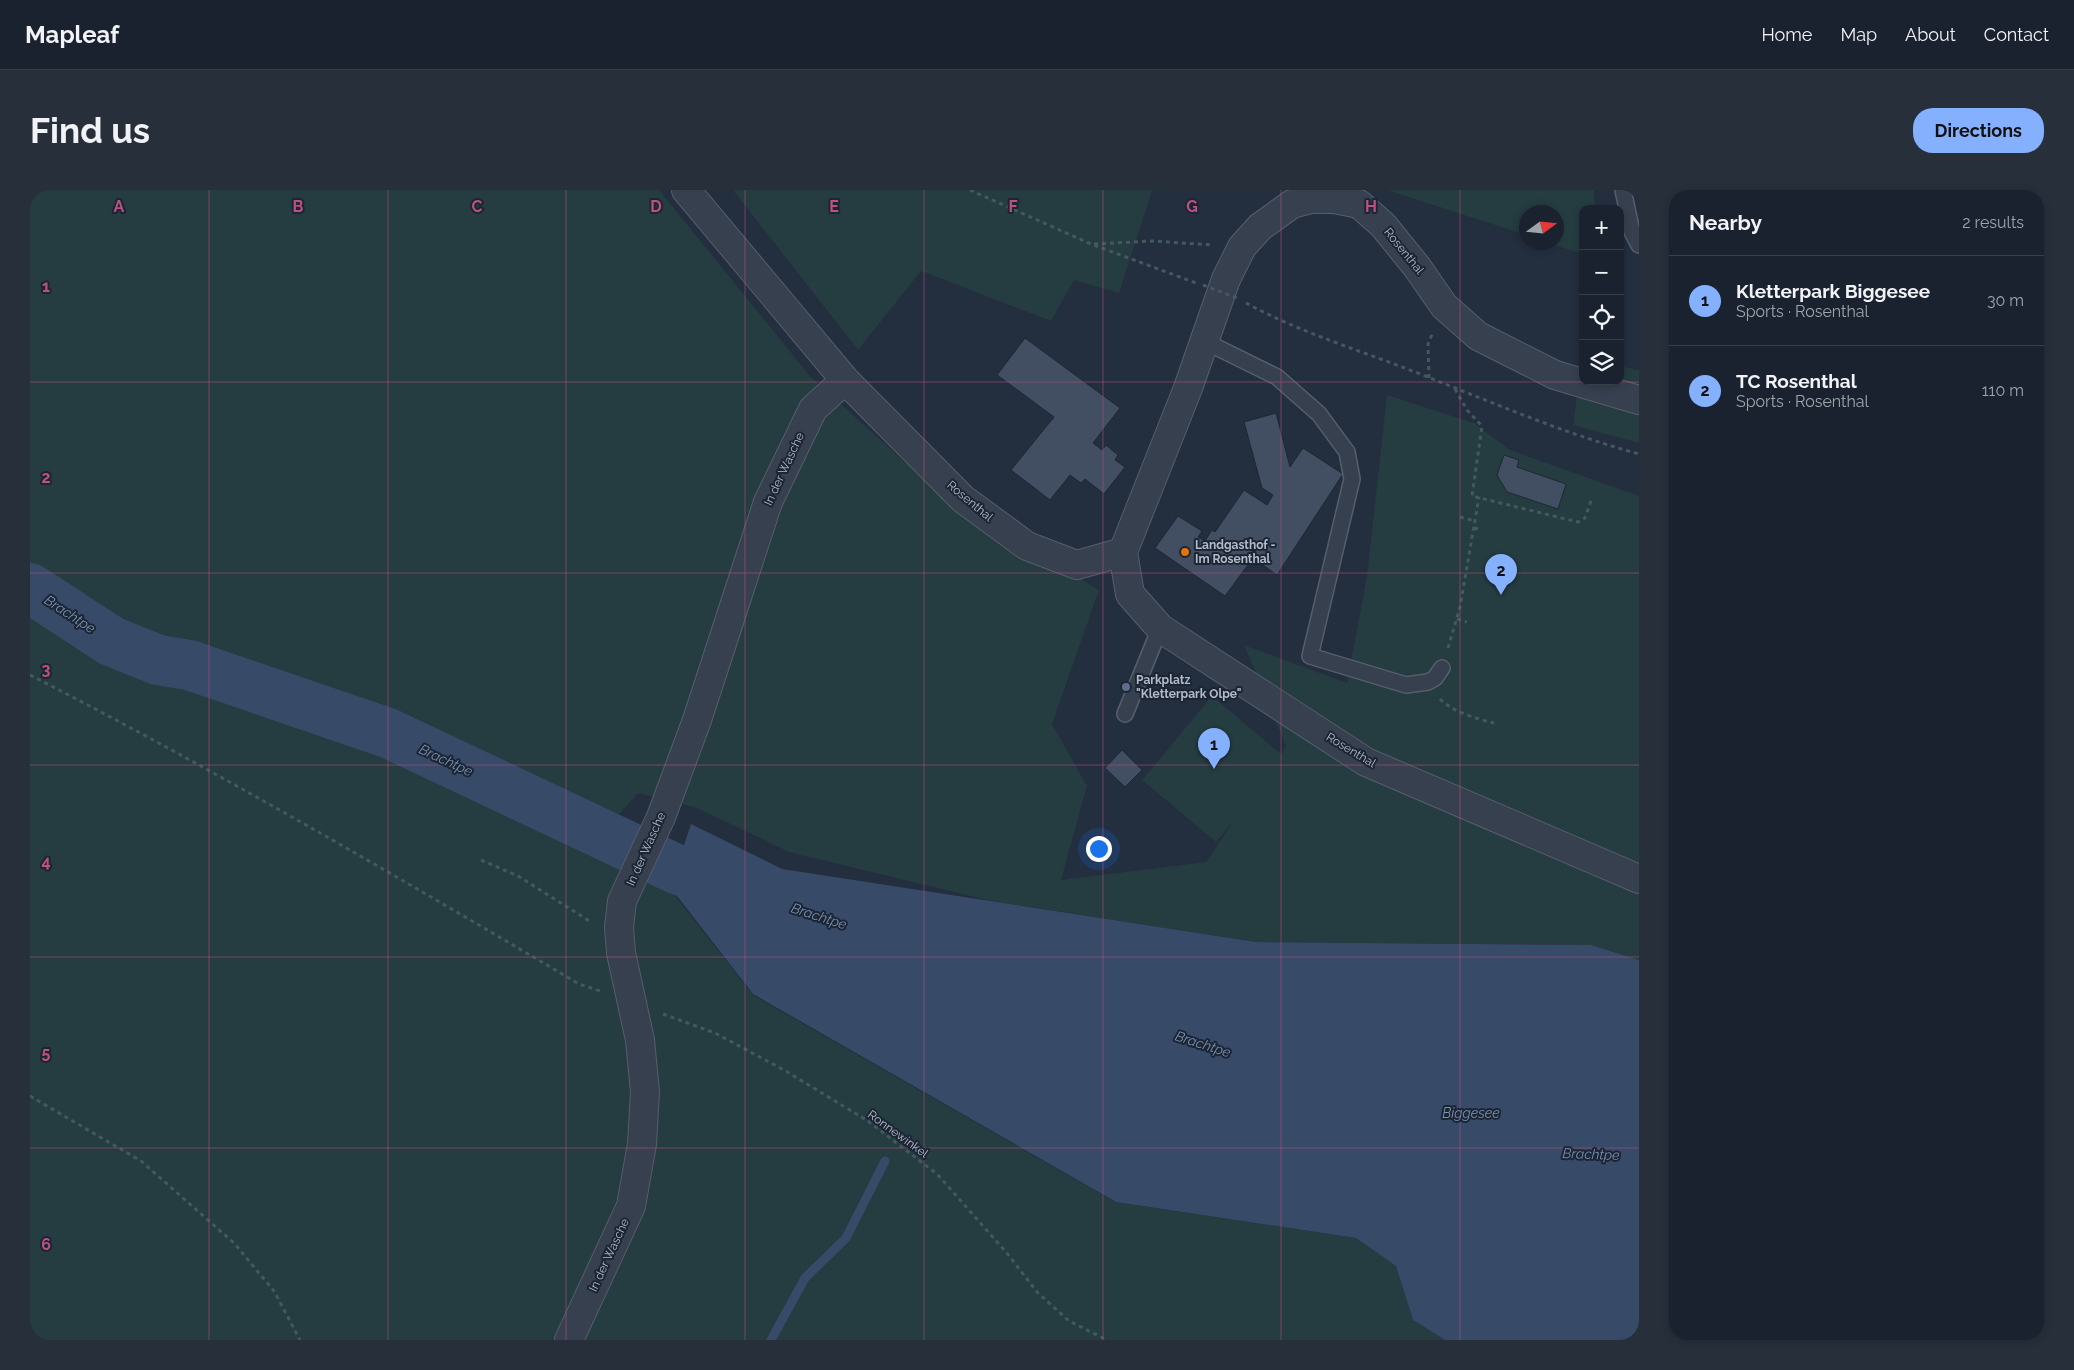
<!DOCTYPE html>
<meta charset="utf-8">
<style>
body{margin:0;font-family:Raleway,sans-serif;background:#272f3b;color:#f1f3f6}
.controls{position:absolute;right:15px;top:15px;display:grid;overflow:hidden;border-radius:10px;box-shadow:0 2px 8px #0003}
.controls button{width:45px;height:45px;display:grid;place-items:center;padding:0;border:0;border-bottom:1px solid #383f4b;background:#1a222f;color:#f1f3f6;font:25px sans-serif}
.compass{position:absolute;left:1489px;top:15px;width:45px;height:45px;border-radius:50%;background:#1a222f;box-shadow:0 2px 8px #0003;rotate:75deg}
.you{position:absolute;left:1068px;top:658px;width:18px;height:18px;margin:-12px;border:4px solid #fff;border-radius:50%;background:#1a73e8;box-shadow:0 0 0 8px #1a73e833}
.badge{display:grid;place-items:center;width:32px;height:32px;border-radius:50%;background:#85b0fd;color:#111;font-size:16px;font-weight:700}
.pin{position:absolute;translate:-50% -41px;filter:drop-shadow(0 1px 2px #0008)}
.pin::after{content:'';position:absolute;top:26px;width:18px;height:15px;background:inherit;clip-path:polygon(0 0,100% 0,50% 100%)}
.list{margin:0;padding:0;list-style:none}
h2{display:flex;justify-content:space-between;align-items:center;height:65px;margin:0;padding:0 20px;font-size:21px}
h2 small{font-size:16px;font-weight:400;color:#9fa4aa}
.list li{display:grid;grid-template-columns:32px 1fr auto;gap:15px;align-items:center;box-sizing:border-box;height:90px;padding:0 20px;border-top:1px solid #383f4b}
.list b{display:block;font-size:19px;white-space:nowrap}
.list p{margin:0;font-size:16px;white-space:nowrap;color:#9fa4aa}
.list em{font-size:16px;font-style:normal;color:#9fa4aa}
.icon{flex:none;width:28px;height:28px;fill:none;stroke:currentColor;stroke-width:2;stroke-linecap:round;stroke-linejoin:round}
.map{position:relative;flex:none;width:1609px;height:1150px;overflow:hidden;border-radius:20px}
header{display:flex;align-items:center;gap:30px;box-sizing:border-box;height:70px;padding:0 25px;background:#1a222f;border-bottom:1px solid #383f4b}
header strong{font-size:24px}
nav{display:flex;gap:28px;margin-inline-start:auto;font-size:18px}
.intro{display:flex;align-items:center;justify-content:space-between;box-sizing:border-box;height:120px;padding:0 30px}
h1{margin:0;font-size:35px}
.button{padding:12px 22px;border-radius:20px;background:#85b0fd;color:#111;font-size:18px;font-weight:700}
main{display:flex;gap:30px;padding:0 30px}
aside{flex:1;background:#1a222f;border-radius:20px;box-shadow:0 2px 8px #0003}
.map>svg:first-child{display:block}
.green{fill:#253c40}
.water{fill:#374b69}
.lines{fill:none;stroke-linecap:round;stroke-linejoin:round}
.stream{stroke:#374b69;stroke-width:9}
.river{stroke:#374b69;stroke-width:50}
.building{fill:#424e61;stroke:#1e2736}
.service-casing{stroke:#555e6d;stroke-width:18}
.minor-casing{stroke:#555e6d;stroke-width:30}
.path{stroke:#43595d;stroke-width:3;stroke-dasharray:4 4;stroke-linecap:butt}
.service{stroke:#37404f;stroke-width:15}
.minor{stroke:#37404f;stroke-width:28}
.path-bridge{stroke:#43595d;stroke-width:3;stroke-dasharray:4 4;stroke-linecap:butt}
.grid{fill:none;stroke:#bd5182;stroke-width:1;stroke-opacity:0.55}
.food-dot{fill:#e8710a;stroke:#1c2534;stroke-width:2}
.service-dot{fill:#5c6f8a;stroke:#1c2534;stroke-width:2}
.labels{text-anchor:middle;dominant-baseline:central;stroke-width:4;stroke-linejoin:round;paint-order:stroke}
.street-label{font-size:12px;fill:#b3bbca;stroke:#1c2534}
.poi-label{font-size:12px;font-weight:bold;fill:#b3bbca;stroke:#1c2534;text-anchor:start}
.water-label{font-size:14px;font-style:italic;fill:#7990b2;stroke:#1c2534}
.grid-label{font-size:16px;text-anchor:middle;font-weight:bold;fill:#bd5182;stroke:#1c2534;stroke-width:4;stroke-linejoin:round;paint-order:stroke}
</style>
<header>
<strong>Mapleaf</strong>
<nav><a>Home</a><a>Map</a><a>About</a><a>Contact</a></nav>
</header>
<div class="intro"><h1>Find us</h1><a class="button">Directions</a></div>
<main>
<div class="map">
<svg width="1609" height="1150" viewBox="0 0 1609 1150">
<rect width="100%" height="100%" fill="#232e3f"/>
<!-- green -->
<path class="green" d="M0 0H629L780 186 898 293 1069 400 1022 534 1057 596 1031 690 1176 672 1203 632 1186 652 1112 590 1182 506 1251 564 1256 556 1214 455 1317 493 1337 386 1357 205 1444 233 1480 260 1609 306V770L1561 755 1226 752 961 711 759 662 667 618 608 603 585 629 723 805 1085 1012 1326 1048 1366 1076 1383 1130 1415 1150H0Z
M703 0H1131L1122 1 1089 103 1044 90 1021 131 891 81 828 160Z
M1357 0H1564L1565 19H1553V64L1518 53 1526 52V22H1496V45Z
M1552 169 1553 191H1590V176L1609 180V253L1543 235Z"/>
<!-- water -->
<path class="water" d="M661 634 752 679 1226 752 1561 755 1609 770V1150H1415L1383 1130 1366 1076 1326 1048 1086 1012 723 804 640 697Z"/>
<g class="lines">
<!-- stream -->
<path class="stream" d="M741 1150 775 1088 816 1048 855 971"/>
<!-- river -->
<path class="river" d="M0 398 81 451 128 470 159 475 358 543 646 679 712 701"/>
</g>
<!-- building -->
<path class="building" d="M995 148 1090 218 1063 253 1072 260 1076 255 1088 265 1085 270 1095 277 1074 304 1055 289 1051 293 1040 285 1020 310 981 280 1024 227 967 185Z
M1246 223 1260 277 1273 258 1313 284 1247 385 1223 368 1195 406 1125 358 1148 326 1172 341 1168 347 1175 351 1182 340 1185 342 1214 300 1237 315 1243 305 1232 298 1214 232Z
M1474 265 1489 270 1487 277 1536 294 1528 319 1477 302 1467 285Z
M1092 560 1112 580 1095 597 1075 578Z"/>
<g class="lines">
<!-- service casing -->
<g class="service-casing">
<path id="service" d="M1593 0 1602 42 1609 55
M1174 151 1247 187 1289 224 1317 262 1322 289 1280 466 1376 495 1398 492 1405 488 1412 478
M1095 524 1130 438"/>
</g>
<!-- minor casing -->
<g class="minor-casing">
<path id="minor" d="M656 0 815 190 933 309 997 356 1047 375 1093 362 1158 198 1196 89 1212 57 1230 37 1262 14 1281 9H1305L1329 14 1353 35 1387 77 1414 116 1448 146 1525 185 1609 210
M1093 362 1100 404 1130 438 1336 572 1609 689
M539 1150 601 1016 612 954 615 902 610 850 591 763 589 737 592 711 631 627 667 530 738 312 783 219 815 190"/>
</g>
<!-- path -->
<path class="path" d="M940 0 1061 54 1166 93
M1064 54 1123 51 1183 55
M1216 113C1269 142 1329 160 1385 182 1459 211 1532 243 1609 264
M1399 188 1398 154 1403 142
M1425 199 1437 220 1452 236 1442 306 1548 332 1555 328 1561 311
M1430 327 1445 331
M1444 338 1452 340
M1427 429 1437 432
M1418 458 1430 417 1449 307
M0 485C187 581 368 687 549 794L570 801
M1410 509C1423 522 1447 529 1464 533
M451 670 488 686 561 732
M633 824 685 843 754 880 838 931 907 984 976 1062 1008 1103 1039 1131 1077 1150
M0 906 111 971 204 1053 244 1101 270 1150"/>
<!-- service -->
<use href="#service" class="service"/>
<!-- minor -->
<use href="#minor" class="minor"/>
<!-- path-bridge -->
<path class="path-bridge" d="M1173 95 1207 108"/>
</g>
<!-- grid -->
<path class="grid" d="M179 0V1150M358 0V1150M536 0V1150M715 0V1150M894 0V1150M1073 0V1150M1251 0V1150M1430 0V1150M0 192H1609M0 383H1609M0 575H1609M0 767H1609M0 958H1609"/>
<!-- markers -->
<circle class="food-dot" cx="1155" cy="362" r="5"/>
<circle class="service-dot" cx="1096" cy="497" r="5"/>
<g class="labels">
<!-- street labels -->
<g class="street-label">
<text transform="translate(1374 61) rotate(51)">Rosenthal</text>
<text transform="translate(754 279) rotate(-65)">In der Wasche</text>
<text transform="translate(940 311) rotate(40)">Rosenthal</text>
<text transform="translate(1321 560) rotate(31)">Rosenthal</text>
<text transform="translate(616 659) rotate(-66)">In der Wasche</text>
<text transform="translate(868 944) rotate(36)">Ronnewinkel</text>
<text transform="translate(579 1065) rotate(-65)">In der Wasche</text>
</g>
<!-- poi labels -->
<g class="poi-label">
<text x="1165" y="355">Landgasthof -<tspan x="1165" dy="14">Im Rosenthal</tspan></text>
<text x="1106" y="490">Parkplatz<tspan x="1106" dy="14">"Kletterpark Olpe"</tspan></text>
</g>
<!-- water labels -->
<g class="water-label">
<text transform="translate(40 424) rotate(33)">Brachtpe</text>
<text transform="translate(416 570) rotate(25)">Brachtpe</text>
<text transform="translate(789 726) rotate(18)">Brachtpe</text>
<text transform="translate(1173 854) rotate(18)">Brachtpe</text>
<text x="1441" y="923">Biggesee</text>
<text transform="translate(1561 964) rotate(2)">Brachtpe</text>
</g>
</g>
<g class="grid-label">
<text x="89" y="22">A</text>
<text x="268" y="22">B</text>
<text x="447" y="22">C</text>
<text x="626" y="22">D</text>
<text x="804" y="22">E</text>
<text x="983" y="22">F</text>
<text x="1162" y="22">G</text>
<text x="1341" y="22">H</text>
<text x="16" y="102">1</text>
<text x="16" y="293">2</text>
<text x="16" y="485">3</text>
<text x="16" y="677">4</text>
<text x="16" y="868">5</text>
<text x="16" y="1060">6</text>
</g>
</svg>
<div class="controls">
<button>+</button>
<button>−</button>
<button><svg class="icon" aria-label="locate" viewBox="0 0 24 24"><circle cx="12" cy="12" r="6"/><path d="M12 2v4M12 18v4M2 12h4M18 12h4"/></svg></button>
<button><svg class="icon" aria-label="layers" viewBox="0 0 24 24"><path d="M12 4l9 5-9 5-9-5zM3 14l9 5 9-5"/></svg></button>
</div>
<svg class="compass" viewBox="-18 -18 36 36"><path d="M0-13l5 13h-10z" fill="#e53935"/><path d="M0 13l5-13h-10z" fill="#9fa4aa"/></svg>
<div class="you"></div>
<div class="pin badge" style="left:1184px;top:579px">1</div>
<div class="pin badge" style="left:1471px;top:405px">2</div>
</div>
<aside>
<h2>Nearby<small>2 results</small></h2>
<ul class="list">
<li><span class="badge">1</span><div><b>Kletterpark Biggesee</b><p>Sports · Rosenthal</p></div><em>30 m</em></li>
<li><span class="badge">2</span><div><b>TC Rosenthal</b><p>Sports · Rosenthal</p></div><em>110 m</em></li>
</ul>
</aside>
</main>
